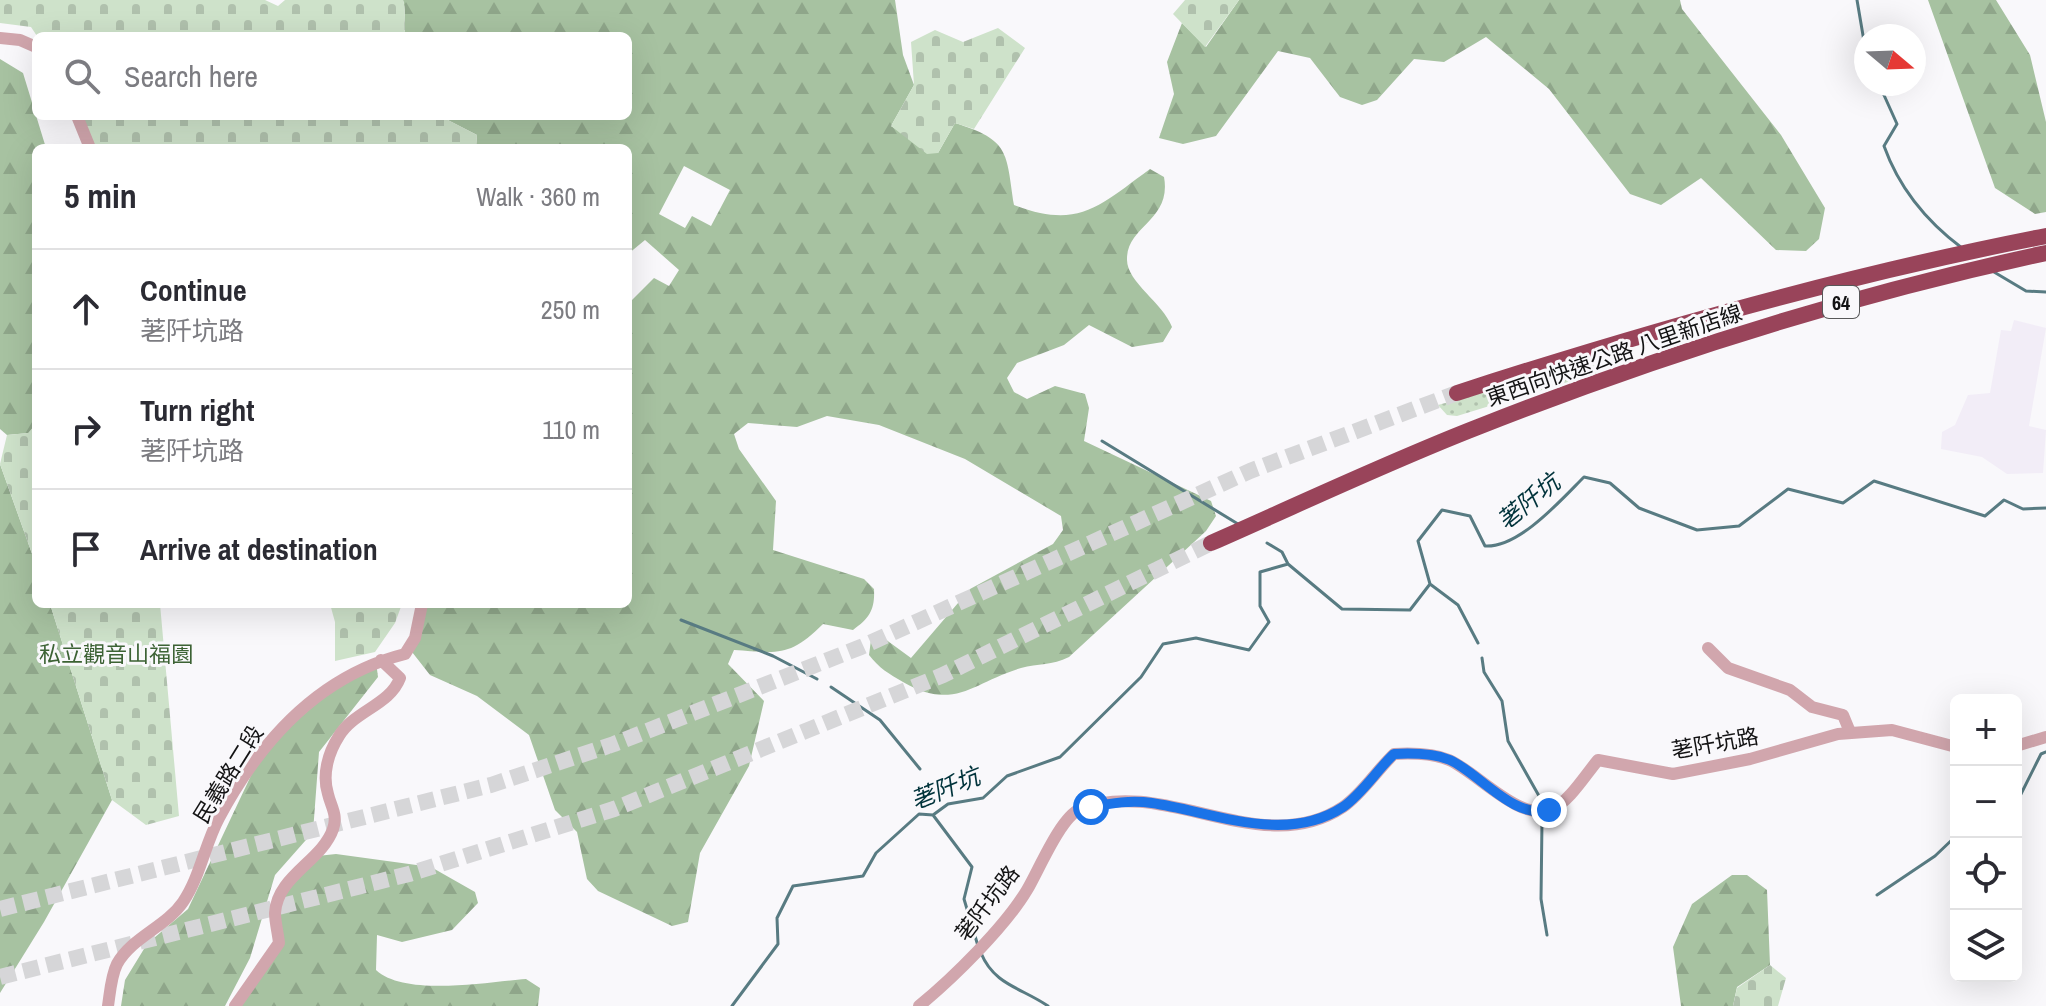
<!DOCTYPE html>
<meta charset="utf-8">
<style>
body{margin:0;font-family:"Archivo Narrow","Noto Sans TC",sans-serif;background:#f7f7f7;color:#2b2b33}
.controls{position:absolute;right:24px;bottom:24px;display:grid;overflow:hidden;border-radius:12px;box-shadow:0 8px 32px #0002}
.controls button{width:72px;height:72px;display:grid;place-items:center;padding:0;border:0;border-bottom:2px solid #e1e1e2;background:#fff;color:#2b2b33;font:40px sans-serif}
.compass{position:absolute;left:1854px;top:24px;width:72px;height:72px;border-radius:50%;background:#fff;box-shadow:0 8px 32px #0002;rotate:109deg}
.stop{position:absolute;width:24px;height:24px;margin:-18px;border:6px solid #1a73e8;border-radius:50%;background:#fff}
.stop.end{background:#1a73e8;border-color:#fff;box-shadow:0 2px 8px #0008}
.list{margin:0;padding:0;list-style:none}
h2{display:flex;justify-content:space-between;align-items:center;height:104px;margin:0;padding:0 32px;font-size:34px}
h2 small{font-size:26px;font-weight:400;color:#7c7c81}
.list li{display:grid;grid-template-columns:52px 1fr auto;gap:24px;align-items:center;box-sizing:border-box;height:120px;padding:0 32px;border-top:2px solid #e1e1e2}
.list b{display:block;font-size:30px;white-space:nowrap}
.list p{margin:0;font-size:26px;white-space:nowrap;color:#7c7c81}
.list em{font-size:26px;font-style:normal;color:#7c7c81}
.icon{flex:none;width:44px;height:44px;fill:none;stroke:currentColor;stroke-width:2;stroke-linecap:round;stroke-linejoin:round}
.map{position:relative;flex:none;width:2046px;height:1006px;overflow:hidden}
.search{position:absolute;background:#fff;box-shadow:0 8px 32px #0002;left:32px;top:32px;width:600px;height:88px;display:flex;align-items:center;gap:20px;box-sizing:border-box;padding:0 28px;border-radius:12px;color:#7c7c81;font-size:30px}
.panel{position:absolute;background:#fff;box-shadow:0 8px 32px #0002;left:32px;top:144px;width:600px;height:464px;border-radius:12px}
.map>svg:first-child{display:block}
.built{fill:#f2edf7}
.grass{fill:url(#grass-dots)}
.forest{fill:url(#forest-firs);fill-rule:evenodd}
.cemetery{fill:url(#cemetery-stones)}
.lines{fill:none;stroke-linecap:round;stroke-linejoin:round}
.stream{stroke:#587b82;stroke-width:3}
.highway-tunnel{stroke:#d6d6d8;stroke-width:16;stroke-dasharray:16 8;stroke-linecap:butt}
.minor{stroke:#d1a6ad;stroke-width:12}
.highway{stroke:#99445a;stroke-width:16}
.route{stroke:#1a73e8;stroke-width:10}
.labels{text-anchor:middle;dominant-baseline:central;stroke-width:6;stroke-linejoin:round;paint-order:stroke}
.shield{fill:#f9f8fb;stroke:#585859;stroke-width:2}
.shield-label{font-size:20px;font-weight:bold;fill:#131314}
.street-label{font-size:22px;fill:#131314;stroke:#f9f8fb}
.park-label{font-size:22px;fill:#3c6234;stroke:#f9f8fb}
.water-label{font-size:24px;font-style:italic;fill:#01333b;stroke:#f9f8fb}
</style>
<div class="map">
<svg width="2046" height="1006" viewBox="0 0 2046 1006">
<defs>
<pattern id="grass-dots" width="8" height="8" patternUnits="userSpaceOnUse" patternTransform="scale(2)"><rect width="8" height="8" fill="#cee2ca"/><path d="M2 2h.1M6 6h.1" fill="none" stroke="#b0c1ad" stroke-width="1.8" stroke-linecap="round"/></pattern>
<pattern id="forest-firs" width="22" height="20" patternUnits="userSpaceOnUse" patternTransform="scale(2)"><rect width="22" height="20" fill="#a7c2a1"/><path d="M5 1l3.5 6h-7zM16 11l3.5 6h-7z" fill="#8fa68a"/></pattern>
<pattern id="cemetery-stones" width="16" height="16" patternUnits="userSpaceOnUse" patternTransform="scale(2)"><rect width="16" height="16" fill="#cee2ca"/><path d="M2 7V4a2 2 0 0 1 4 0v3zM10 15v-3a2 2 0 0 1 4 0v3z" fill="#b0c1ad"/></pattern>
</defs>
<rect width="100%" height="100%" fill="#f9f8fb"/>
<!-- built -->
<path class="built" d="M2014 320 2046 328 2029 426 2046 430 2043 473 2007 474 1982 457 1941 449 1942 432 1955 425 1968 395 1990 393 2001 330 2011 331Z"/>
<!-- grass -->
<path class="grass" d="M1594 361 1597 373 1457 416 1447 415 1438 405Z"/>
<!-- forest -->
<path class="forest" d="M403 0H895L903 55 914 85 891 126 938 153 955 123C1010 140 1006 152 1014 205 1079 230 1099 206 1150 169L1164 177C1172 221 1126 226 1127 260 1127 282 1163 303 1172 327L1163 342 1132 347 1089 325 1064 345 1017 363 1007 378 1014 392 1027 399 1055 386 1085 394 1089 408 1084 441 1211 501 1216 516 1206 531 1069 657C1052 666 1038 663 1021 668 973 682 955 712 903 682 889 674 879 668 869 655L871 640 885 639 911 658 970 589 1053 544 1063 530 1061 516 965 459 879 425 827 416 797 427 748 423 734 434 739 449 776 501 773 550 864 579 874 589C875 609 870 618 853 630L823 624C790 657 779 653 734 650L728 664 764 701 749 766 700 853 688 922 672 926 598 891 587 879 577 832 555 810 529 735 477 696 430 675 412 652 416 604H628V304L654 278 669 286 679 270 645 240 628 254V148H476L477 135 440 116H628V36H406C402 23 407 13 403 0ZM684 166 730 190 711 226 692 216 685 228 659 214Z
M1239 0H1680L1682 9 1781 135 1825 208 1819 239 1806 251 1776 250 1701 178 1661 205 1630 194 1549 89 1486 37 1444 62 1414 59 1377 100 1362 105 1340 97 1310 58 1278 51 1216 136 1183 144 1159 138 1174 94 1167 62 1182 23 1206 47Z
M1928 0H1996L2030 55 2046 122V212L2035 214 1995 188Z
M0 59 23 73 46 148H36V424L29 433 7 435 0 429Z
M0 464 36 565V604H50L112 800 44 922 0 993Z
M376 662 378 677 319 752 313 832 275 875 250 958 225 1006H121L125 980 147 944 188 909 257 763 278 736 361 666Z
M336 854 431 867 475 892 478 903 452 930 402 942 377 935 376 970C405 997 487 982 526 979L540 988 538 1006H241L276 944 275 907 308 857Z
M1732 875H1747L1767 890 1770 965 1737 987 1733 1006H1681L1673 947 1692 904Z"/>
<!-- cemetery -->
<path class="cemetery" d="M0 0H265L278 6 285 0H403C407 13 402 23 406 36H37L31 27 0 23Z
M1185 0H1239L1205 47 1173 14Z
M998 28 1025 48 974 129 955 123 938 153 927 154 891 126 914 85 911 42 935 30 963 42Z
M76 116H440L477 135 476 148H90Z
M36 424V565L0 464 7 435 28 433Z
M50 604H160L179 816 146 825 112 800Z
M330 604H402L395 623 375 652 335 661V622Z
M1770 965 1786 978 1778 1006H1733L1737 988Z"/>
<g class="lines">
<!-- stream -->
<path class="stream" d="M1857 0 1866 53
M1879 84 1897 124 1884 146C1899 188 1926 221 1962 248
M1994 272 2026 291 2046 292
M1102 441 1238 524
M1267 543 1282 552 1288 564
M1430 584 1458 605 1478 643
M681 620 773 656 817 679
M1482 658 1484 672 1502 701 1508 741 1543 803
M831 687 880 720 920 769
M931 782 937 790
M2016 804 2041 754 2046 752
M933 815 972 867 964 899 978 946
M1542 821 1541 899 1547 935
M1877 895 1935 856 1956 836
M981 953C994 985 1022 988 1048 1006
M732 1006 778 944 777 918 793 886 863 876 876 853 919 814 933 815 948 804 983 798 1007 776 1060 757 1141 677 1163 644 1196 638 1249 650 1269 622 1260 606V572L1288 564 1342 609 1410 610 1430 584 1418 541 1442 510 1470 516 1485 546C1519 548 1561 500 1584 477L1610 483 1639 508 1697 530 1739 526 1788 489 1843 503 1874 481 1985 516 2004 500 2023 509 2046 508"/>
<!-- highway-tunnel -->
<path class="highway-tunnel" d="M0 909 491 785 614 744 861 647 1250 471 1457 393
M0 977 409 874 614 809 943 675 1211 543"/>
<!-- minor -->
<path class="minor" d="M0 38 20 40 36 47
M77 116 90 148
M1708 648 1728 668 1790 690 1812 707 1843 715 1850 732
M2016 746 2046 737
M108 1006C110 993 111 976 117 964 132 937 166 927 183 902 200 877 205 844 219 818 260 741 318 676 405 654L415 638 422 604
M235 1006 279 943C278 933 275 922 275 913 277 876 322 861 333 829 338 815 331 807 328 794 322 775 328 753 339 736 354 711 390 705 400 678L381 660
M919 1006C953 978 1005 927 1027 890 1039 870 1060 818 1080 809 1165 776 1262 861 1343 807 1362 794 1377 770 1394 754 1412 753 1432 753 1449 760 1477 772 1520 823 1552 809 1569 802 1586 774 1598 760L1673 774 1750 759 1838 734 1892 730 1956 747"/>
<!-- highway -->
<path class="highway" d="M1457 393C1651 330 1845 275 2046 236
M1211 543C1300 504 1388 462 1478 427 1663 354 1851 295 2046 253"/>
</g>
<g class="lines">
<!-- route -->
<path class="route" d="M1091 807C1112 803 1131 800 1152 803 1213 812 1285 845 1343 807 1362 794 1377 770 1394 754 1413 753 1433 753 1450 760 1479 773 1514 820 1549 810"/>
</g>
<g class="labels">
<!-- shield labels -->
<rect class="shield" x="1823" y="286" width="36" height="32" rx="6"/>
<g class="shield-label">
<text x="1841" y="302">64</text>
</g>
<!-- street labels -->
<g class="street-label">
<text transform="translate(1614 355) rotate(-19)">東西向快速公路 八里新店線</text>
<text transform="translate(1715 743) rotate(-10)">荖阡坑路</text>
<text transform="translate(228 774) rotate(-58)">民義路二段</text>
<text transform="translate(987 903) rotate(-52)">荖阡坑路</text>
</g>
<!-- park labels -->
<g class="park-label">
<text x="116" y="654">私立觀音山福園</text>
</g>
<!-- water labels -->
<g class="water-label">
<text transform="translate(1528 501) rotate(-39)">荖阡坑</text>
<text transform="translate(945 788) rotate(-22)">荖阡坑</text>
</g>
</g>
</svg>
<div class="controls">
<button>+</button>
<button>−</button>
<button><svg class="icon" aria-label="locate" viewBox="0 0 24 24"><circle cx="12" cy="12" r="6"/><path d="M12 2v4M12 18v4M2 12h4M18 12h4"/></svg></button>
<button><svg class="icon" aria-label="layers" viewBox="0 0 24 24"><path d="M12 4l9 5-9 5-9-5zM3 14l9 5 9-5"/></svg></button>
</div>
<svg class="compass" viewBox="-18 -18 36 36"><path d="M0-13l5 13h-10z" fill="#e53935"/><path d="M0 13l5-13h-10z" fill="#7c7c81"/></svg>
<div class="stop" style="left:1091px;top:807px"></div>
<div class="stop end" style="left:1549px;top:810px"></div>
<div class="search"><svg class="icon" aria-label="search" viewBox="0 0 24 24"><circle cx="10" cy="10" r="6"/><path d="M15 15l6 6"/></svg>Search here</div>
<section class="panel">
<h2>5 min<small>Walk · 360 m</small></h2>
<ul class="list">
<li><svg class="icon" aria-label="ahead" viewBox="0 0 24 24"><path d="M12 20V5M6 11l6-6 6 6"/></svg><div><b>Continue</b><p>荖阡坑路</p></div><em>250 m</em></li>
<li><svg class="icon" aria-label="right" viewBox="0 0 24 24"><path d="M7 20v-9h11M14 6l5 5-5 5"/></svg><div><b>Turn right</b><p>荖阡坑路</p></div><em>110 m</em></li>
<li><svg class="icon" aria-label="arrive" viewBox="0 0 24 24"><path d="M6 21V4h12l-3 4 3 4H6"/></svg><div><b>Arrive at destination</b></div></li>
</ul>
</section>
</div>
